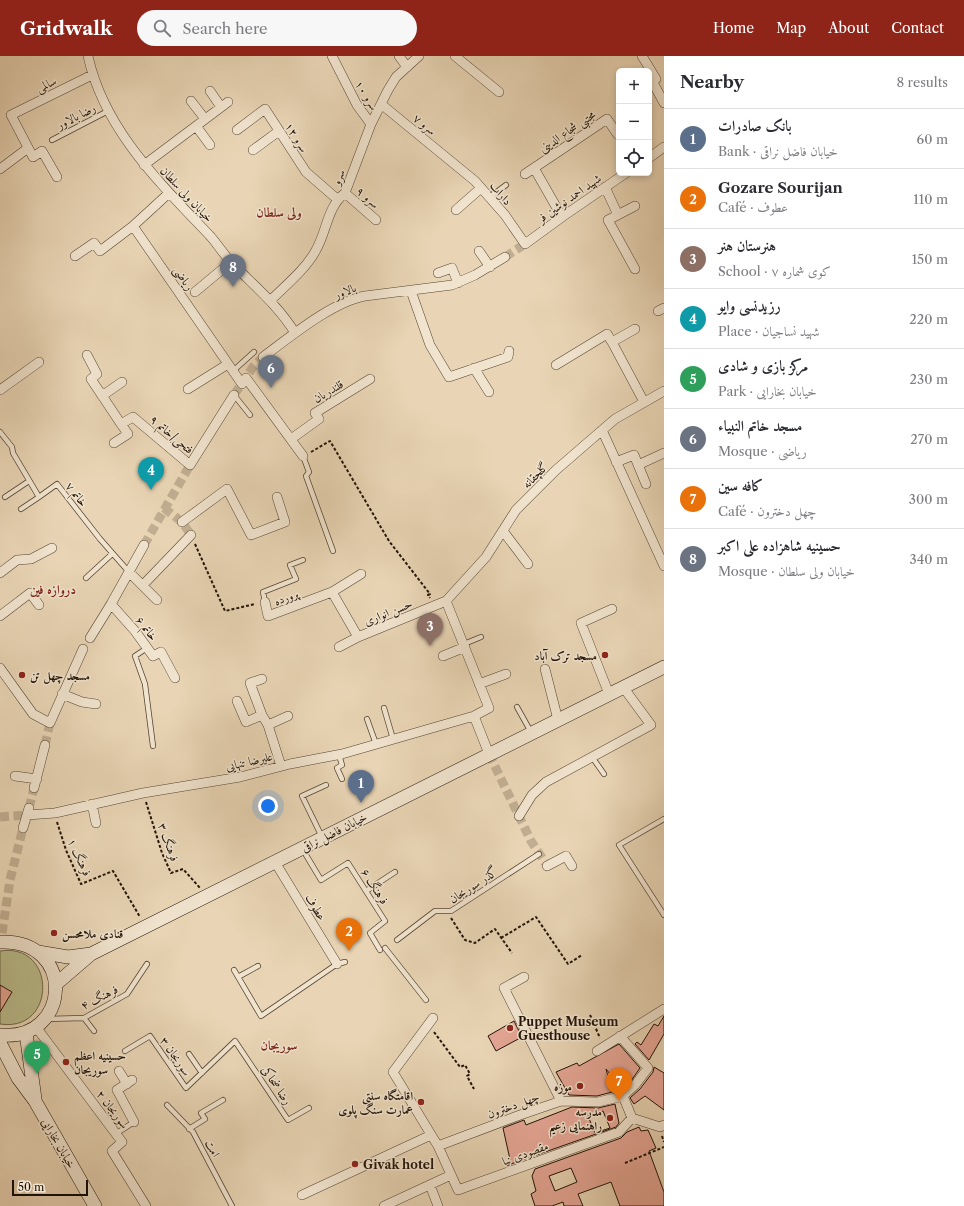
<!DOCTYPE html>
<meta charset="utf-8">
<style>
body{margin:0;font-family:"Libre Caslon Text",Amiri,serif;background:#f7f7f7;color:#2b2b33}
.controls{position:absolute;right:12px;top:12px;display:grid;overflow:hidden;border-radius:6px;box-shadow:0 2px 6px #0003}
.controls button{width:36px;height:36px;display:grid;place-items:center;padding:0;border:0;border-bottom:1px solid #e1e1e2;background:#fff;color:#2b2b33;font:20px sans-serif}
.scale{position:absolute;left:12px;bottom:10px;width:76px;box-sizing:border-box;padding-left:4px;border:2px solid #221308;border-top:0;font-size:11px;line-height:14px;white-space:nowrap;color:#221308;-webkit-text-stroke:3px #f1e4cf;paint-order:stroke}
.you{position:absolute;left:268px;top:750px;width:14px;height:14px;margin:-10px;border:3px solid #fff;border-radius:50%;background:#1a73e8;box-shadow:0 0 0 6px #1a73e833}
.badge{display:grid;place-items:center;width:26px;height:26px;border-radius:50%;background:#8f2418;color:#fff;font-size:13px;font-weight:700}
.pin{position:absolute;translate:-50% -33px;filter:drop-shadow(0 1px 2px #0008)}
.pin::after{content:'';position:absolute;top:21px;width:14px;height:12px;background:inherit;clip-path:polygon(0 0,100% 0,50% 100%)}
.list{margin:0;padding:0;list-style:none}
h2{display:flex;justify-content:space-between;align-items:center;height:52px;margin:0;padding:0 16px;font-size:17px}
h2 small{font-size:13px;font-weight:400;color:#7c7c81}
.list li{display:grid;grid-template-columns:26px 1fr auto;gap:12px;align-items:center;box-sizing:border-box;height:60px;padding:0 16px;border-top:1px solid #e1e1e2}
.list b{display:block;font-size:15px;white-space:nowrap}
.list p{margin:0;font-size:13px;white-space:nowrap;color:#7c7c81}
.list em{font-size:13px;font-style:normal;color:#7c7c81}
.icon{flex:none;width:22px;height:22px;fill:none;stroke:currentColor;stroke-width:2;stroke-linecap:round;stroke-linejoin:round}
.map{position:relative;flex:none;width:664px;height:1150px;overflow:hidden}
header{display:flex;align-items:center;gap:24px;box-sizing:border-box;height:56px;padding:0 20px;background:#8f2418;color:#fff}
header strong{font-size:19px}
nav{display:flex;gap:22px;margin-inline-start:auto;font-size:14px}
.search{width:280px;height:36px;background:#f7f7f7;display:flex;align-items:center;gap:10px;box-sizing:border-box;padding:0 14px;border-radius:22px;color:#7c7c81;font-size:15px}
main{display:flex}
aside{flex:1;background:#fff}
.map>svg:first-child{display:block}
.green{fill:#babc8b;stroke:#6e684a}
.building{fill:#e6a796;stroke:#221308;fill-rule:evenodd}
.lines{fill:none;stroke-linecap:round;stroke-linejoin:round}
.minor-tunnel{stroke:#c1ae92;stroke-width:9;stroke-dasharray:9 4.5;stroke-linecap:butt}
.service-casing{stroke:#544433;stroke-width:6}
.minor-casing{stroke:#544433;stroke-width:10}
.secondary-casing{stroke:#221308;stroke-width:14}
.path{stroke:#221308;stroke-width:2;stroke-dasharray:3 2;stroke-linecap:butt}
.service{stroke:#f1e4cf;stroke-width:4.5}
.minor{stroke:#f1e4cf;stroke-width:9}
.secondary{stroke:#f1e4cf;stroke-width:13}
.poi-dot{fill:#8f2418;stroke:#f1e4cf;stroke-width:1.5}
.labels{text-anchor:middle;dominant-baseline:central;stroke-width:3;stroke-linejoin:round;paint-order:stroke}
.street-label{font-size:12px;fill:#221308;stroke:#f1e4cf}
.poi-label{font-size:12px;font-weight:bold;fill:#221308;stroke:#f1e4cf;text-anchor:start}
.neighbourhood-label{font-size:13px;font-weight:bold;fill:#7a1f14;stroke:#f1e4cf}
</style>
<header>
<strong>Gridwalk</strong>
<div class="search"><svg class="icon" aria-label="search" viewBox="0 0 24 24"><circle cx="10" cy="10" r="6"/><path d="M15 15l6 6"/></svg>Search here</div>
<nav><a>Home</a><a>Map</a><a>About</a><a>Contact</a></nav>
</header>
<main>
<div class="map">
<svg width="664" height="1150" viewBox="0 0 664 1150">
<rect width="100%" height="100%" fill="#e9d5b5"/>
<filter id="stains"><feTurbulence type="fractalNoise" baseFrequency=".005" numOctaves="4"/><feColorMatrix values="0 0 0 0 .2 0 0 0 0 .09 0 0 0 0 .02 0 0 0 .5 -.17"/></filter>
<radialGradient id="worn" r=".72"><stop offset=".6" stop-color="#630" stop-opacity="0"/><stop offset="1" stop-color="#630" stop-opacity=".3"/></radialGradient>
<!-- green -->
<path class="green" d="M0 895C57 886 57 977 0 968Z"/>
<!-- building -->
<path class="building" d="M0 929 12 936 0 956Z
M664 960V978L649 1004 635 988 637 986 641 989 654 968 658 970Z
M514 965 522 981 496 995 488 980Z
M619 988 640 1012 631 1025 622 1033 606 1013 612 1036 597 1040 569 1039 556 1016 577 1007 579 1010Z
M654 1011 664 1017V1054L645 1040 634 1048 630 1042 640 1033 653 1016Z
M615 1048 619 1067 616 1071 511 1108 503 1072 524 1064 526 1069 572 1051 598 1052ZM603 1055 610 1072 595 1077 588 1060Z
M639 1071 641 1075 648 1074 656 1092 649 1095 664 1136V1150H620L611 1126 578 1138 583 1150H564L563 1146 552 1150H535L531 1138 536 1135 532 1120 535 1113 621 1082 627 1076ZM571 1112 577 1126 555 1135 549 1120Z"/>
<g class="lines">
<!-- minor-tunnel -->
<path class="minor-tunnel" d="M505 201 525 188
M234 339 253 311 263 301
M164 452 182 466 191 479
M144 489 190 409
M45 689 50 667
M489 698 531 785 550 814
M29 752 34 732
M0 761 27 759
M2 877 10 824 23 772"/>
<!-- service casing -->
<g class="service-casing">
<path id="service" d="M52 84 108 55
M490 141 506 129
M233 315 254 296
M234 339 250 359
M0 376 12 391 13 397 39 441 57 428 100 483 129 516
M303 400 309 416 306 420 333 495
M5 441 29 425
M21 453 39 441
M86 522 112 498
M265 546 263 536 296 523 290 509 303 504
M464 588 481 581
M147 592 135 600 145 628 153 690
M517 651 531 676
M384 652 393 683
M367 663 376 688
M339 699 342 709 337 712 342 723
M592 701 604 718
M664 763 619 789 664 859
M322 781 302 740 326 729
M303 794 321 824 348 807 385 865 370 877 380 894
M366 835 395 816
M397 884 435 855H451L539 798
M385 892 426 944
M234 914 261 960 337 908 345 906
M238 921 258 910
M84 962 94 975
M46 963 84 962 127 938 147 908
M125 995 150 980 186 1032 235 985 288 1064 309 1052
M189 998 202 1017
M167 1049 193 1076 232 1150
M189 1073 205 1063 201 1057 223 1044
M117 1077 134 1066"/>
</g>
<!-- minor casing -->
<g class="minor-casing">
<path id="minor" d="M88 0C104 74 161 128 211 181 218 189 224 199 232 207 254 230 278 249 295 277
M332 0 357 49 371 68
M399 0 407 11
M455 0 499 36
M642 0 656 23 649 27
M652 25 664 47
M210 35 221 51
M191 45 205 63
M381 48 475 125 505 159 525 188 562 161 626 117
M196 70 210 89
M237 74 265 53 306 116 337 143
M253 94 279 75
M649 102 664 91
M144 109 228 46
M534 112 562 161
M0 113 28 92
M525 118 607 63 618 79
M57 121 42 95 33 101 11 59 92 19
M605 131 618 159
M169 137 133 170 242 328
M345 137 376 164
M635 150 608 164 635 213
M456 154 481 132
M479 195 490 211
M75 200 94 187 100 195 133 170
M438 217 452 212 458 227
M411 235 430 289 449 321 508 301 509 295
M195 236 231 206
M271 244C286 229 306 213 316 194 327 175 327 151 345 137L371 68 388 34 396 21 419 0
M658 255 664 252
M612 286 644 346
M87 299 97 318 91 323 121 368
M263 301C290 281 332 246 365 240L452 229 475 219 505 201
M556 309 607 278 612 286 635 273
M474 312 489 336
M246 322 303 400
M188 333 228 308
M0 334 39 306
M102 340 122 326
M602 374 664 510
M291 383 319 363 315 357 370 323
M114 387 128 378 121 368 133 361 190 409 234 339
M616 406 634 399 646 428
M638 409 664 397
M182 466 227 433 251 479 285 466 277 441
M503 475 528 508
M129 516 157 544
M0 517 17 504 31 503 52 492
M143 529 191 479
M332 536 358 581
M265 546 268 560 332 536 361 518
M111 548 135 575 153 600 161 596 175 622
M0 560 30 537 39 549
M90 582 111 548 144 489
M339 591 358 581 446 545 486 501 516 454 556 414 615 363 664 335
M443 600 465 591
M0 612 33 658 50 667 83 593
M545 613 558 664
M262 623 250 627 262 659
M479 628 506 618
M62 638 82 646 96 648
M609 638 581 567 612 553
M237 645 246 666 262 659 268 669 281 710
M474 660 489 698
M268 669 288 660
M15 720 37 723
M34 732 45 689
M92 748 96 767
M27 759 55 757 143 737 240 721 290 708 342 698 474 660 489 652 446 545
M519 760 532 739 546 726 651 669 623 631
M23 772 29 752
M275 806 337 908
M547 810 566 800 572 810
M524 921 504 932 561 1045
M433 962 393 1016 438 1090 458 1134 619 1076 632 1062 660 1071 664 1069
M36 971 122 1086 112 1095 146 1150
M620 980 648 1012 635 1029 623 1040 632 1062
M597 995 664 953
M119 1015 127 1028
M132 1024 117 1034 134 1066
M438 1090 520 1059 561 1045 598 1046 623 1040
M430 1129 438 1150
M302 1139 431 1079
M384 1150 451 1119"/>
</g>
<!-- secondary casing -->
<g class="secondary-casing">
<path id="secondary" d="M0 886C77 883 71 986 0 979
M38 896 68 901 91 898 56 928
M91 898 664 611
M26 977 35 1043
M0 987 18 1022 35 1045 95 1150"/>
</g>
<!-- path -->
<path class="path" d="M311 396 330 385 389 485 430 538 428 539 430 542
M195 488 225 555 255 548
M146 746 162 797 171 817 183 813 200 832
M57 766 66 794 81 828 113 815 140 861
M451 862 465 884 475 887 495 873 512 897
M501 882 536 861 568 908 582 899
M590 959 600 982
M434 976 460 1011 465 1009 470 1018 467 1020 474 1033
M662 1080 664 1086
M625 1107 664 1091"/>
<!-- service -->
<use href="#service" class="service"/>
<!-- minor -->
<use href="#minor" class="minor"/>
<!-- secondary -->
<use href="#secondary" class="secondary"/>
</g>
<!-- markers -->
<g class="poi-dot">
<circle cx="605" cy="599" r="4"/>
<circle cx="22" cy="619" r="4"/>
<circle cx="54" cy="877" r="4"/>
<circle cx="510" cy="972" r="4"/>
<circle cx="66" cy="1006" r="4"/>
<circle cx="580" cy="1030" r="4"/>
<circle cx="421" cy="1046" r="4"/>
<circle cx="610" cy="1062" r="4"/>
<circle cx="355" cy="1108" r="4"/>
</g>
<g class="labels">
<!-- street labels -->
<g class="street-label">
<text transform="translate(46 28) rotate(-26)">سالمی</text>
<text transform="translate(367 39) rotate(58)">سرو ۱۰</text>
<text transform="translate(76 60) rotate(-27)">رضا بالاور</text>
<text transform="translate(425 68) rotate(39)">سرو ۷</text>
<text transform="translate(567 75) rotate(-34)">مجتبی شجاع الدینی</text>
<text transform="translate(297 81) rotate(58)">سرو ۱۲</text>
<text transform="translate(338 121) rotate(-68)">سرو</text>
<text transform="translate(501 137) rotate(49)">داراب</text>
<text transform="translate(187 138) rotate(47)">خیابان ولی سلطان</text>
<text transform="translate(368 141) rotate(41)">سرو ۹</text>
<text transform="translate(569 142) rotate(-35)">شهید احمد نوشین فر</text>
<text transform="translate(184 222) rotate(56)">ریاضی</text>
<text transform="translate(345 235) rotate(-22)">بالاور</text>
<text transform="translate(328 335) rotate(-31)">قلندریان</text>
<text transform="translate(172 378) rotate(40)">فتحی/خاتم ۹</text>
<text transform="translate(535 419) rotate(-45)">گلچقانه</text>
<text transform="translate(77 438) rotate(52)">خاتم ۷</text>
<text transform="translate(286 541) rotate(-21)">پرورده</text>
<text transform="translate(388 556) rotate(-22)">حسن انواری</text>
<text transform="translate(147 572) rotate(52)">خاتم ۶</text>
<text transform="translate(249 705) rotate(-13)">علیرضا تنهایی</text>
<text transform="translate(334 776) rotate(-27)">خیابان فاضل نراقی</text>
<text transform="translate(169 786) rotate(70)">فرهنگ ۳</text>
<text transform="translate(80 801) rotate(65)">فرهنگ ۱</text>
<text transform="translate(473 829) rotate(-33)">گذر سوریجان</text>
<text transform="translate(375 830) rotate(57)">فرهنگ ۶</text>
<text transform="translate(316 851) rotate(59)">عطوف</text>
<text transform="translate(99 941) rotate(-27)">فرهنگ ۴</text>
<text transform="translate(176 1000) rotate(55)">سوریجان ۳</text>
<text transform="translate(277 1029) rotate(56)">رضا ضحاکی</text>
<text transform="translate(513 1049) rotate(-20)">چهل دخترون</text>
<text transform="translate(113 1053) rotate(53)">سوریجان ۲</text>
<text transform="translate(59 1087) rotate(60)">خیابان بخارایی</text>
<text transform="translate(213 1092) rotate(62)">امت</text>
<text transform="translate(525 1097) rotate(-20)">مقصودی نیا</text>
</g>
<!-- poi labels -->
<g class="poi-label">
<text x="597" y="599" text-anchor="end">مسجد ترک آباد</text>
<text x="30" y="619">مسجد چهل تن</text>
<text x="62" y="877">قنادی ملامحسن</text>
<text x="518" y="965">Puppet Museum<tspan x="518" dy="14">Guesthouse</tspan></text>
<text x="74" y="999">حسینیه اعظم<tspan x="74" dy="14">سوریجان</tspan></text>
<text x="572" y="1030" text-anchor="end">موزه</text>
<text x="413" y="1039" text-anchor="end">اقامتگاه سنتی<tspan x="413" dy="14">عمارت سنگ پلوی</tspan></text>
<text x="602" y="1055" text-anchor="end">مدرسه<tspan x="602" dy="14">راهنمایی زعیم</tspan></text>
<text x="363" y="1108">Givak hotel</text>
</g>
<!-- neighbourhood labels -->
<g class="neighbourhood-label">
<text x="279" y="156">ولی سلطان</text>
<text x="53" y="533">دروازه فین</text>
<text x="279" y="989">سوریجان</text>
</g>
</g>
<rect width="100%" height="100%" filter="url(#stains)"/>
<rect width="100%" height="100%" fill="url(#worn)"/>
</svg>
<div class="controls">
<button>+</button>
<button>−</button>
<button><svg class="icon" aria-label="locate" viewBox="0 0 24 24"><circle cx="12" cy="12" r="6"/><path d="M12 2v4M12 18v4M2 12h4M18 12h4"/></svg></button>
</div>
<div class="scale">50 m</div>
<div class="you"></div>
<div class="pin badge" style="left:361px;top:747px;background:#5c6f8a">1</div>
<div class="pin badge" style="left:349px;top:895px;background:#e8710a">2</div>
<div class="pin badge" style="left:430px;top:590px;background:#8d6e63">3</div>
<div class="pin badge" style="left:151px;top:434px;background:#0f9aa8">4</div>
<div class="pin badge" style="left:37px;top:1018px;background:#2e9e5b">5</div>
<div class="pin badge" style="left:271px;top:332px;background:#6b7280">6</div>
<div class="pin badge" style="left:619px;top:1045px;background:#e8710a">7</div>
<div class="pin badge" style="left:233px;top:231px;background:#6b7280">8</div>
</div>
<aside>
<h2>Nearby<small>8 results</small></h2>
<ul class="list">
<li><span class="badge" style="background:#5c6f8a">1</span><div><b>بانک صادرات</b><p>Bank · خیابان فاضل نراقی</p></div><em>60 m</em></li>
<li><span class="badge" style="background:#e8710a">2</span><div><b>Gozare Sourijan</b><p>Café · عطوف</p></div><em>110 m</em></li>
<li><span class="badge" style="background:#8d6e63">3</span><div><b>هنرستان هنر</b><p>School · کوی شماره ۷</p></div><em>150 m</em></li>
<li><span class="badge" style="background:#0f9aa8">4</span><div><b>رزیدنسی وایو</b><p>Place · شهید نساجیان</p></div><em>220 m</em></li>
<li><span class="badge" style="background:#2e9e5b">5</span><div><b>مرکز بازی و شادی</b><p>Park · خیابان بخارایی</p></div><em>230 m</em></li>
<li><span class="badge" style="background:#6b7280">6</span><div><b>مسجد خاتم النبیاء</b><p>Mosque · ریاضی</p></div><em>270 m</em></li>
<li><span class="badge" style="background:#e8710a">7</span><div><b>کافه سین</b><p>Café · چهل دخترون</p></div><em>300 m</em></li>
<li><span class="badge" style="background:#6b7280">8</span><div><b>حسینیه شاهزاده علی اکبر</b><p>Mosque · خیابان ولی سلطان</p></div><em>340 m</em></li>
</ul>
</aside>
</main>
